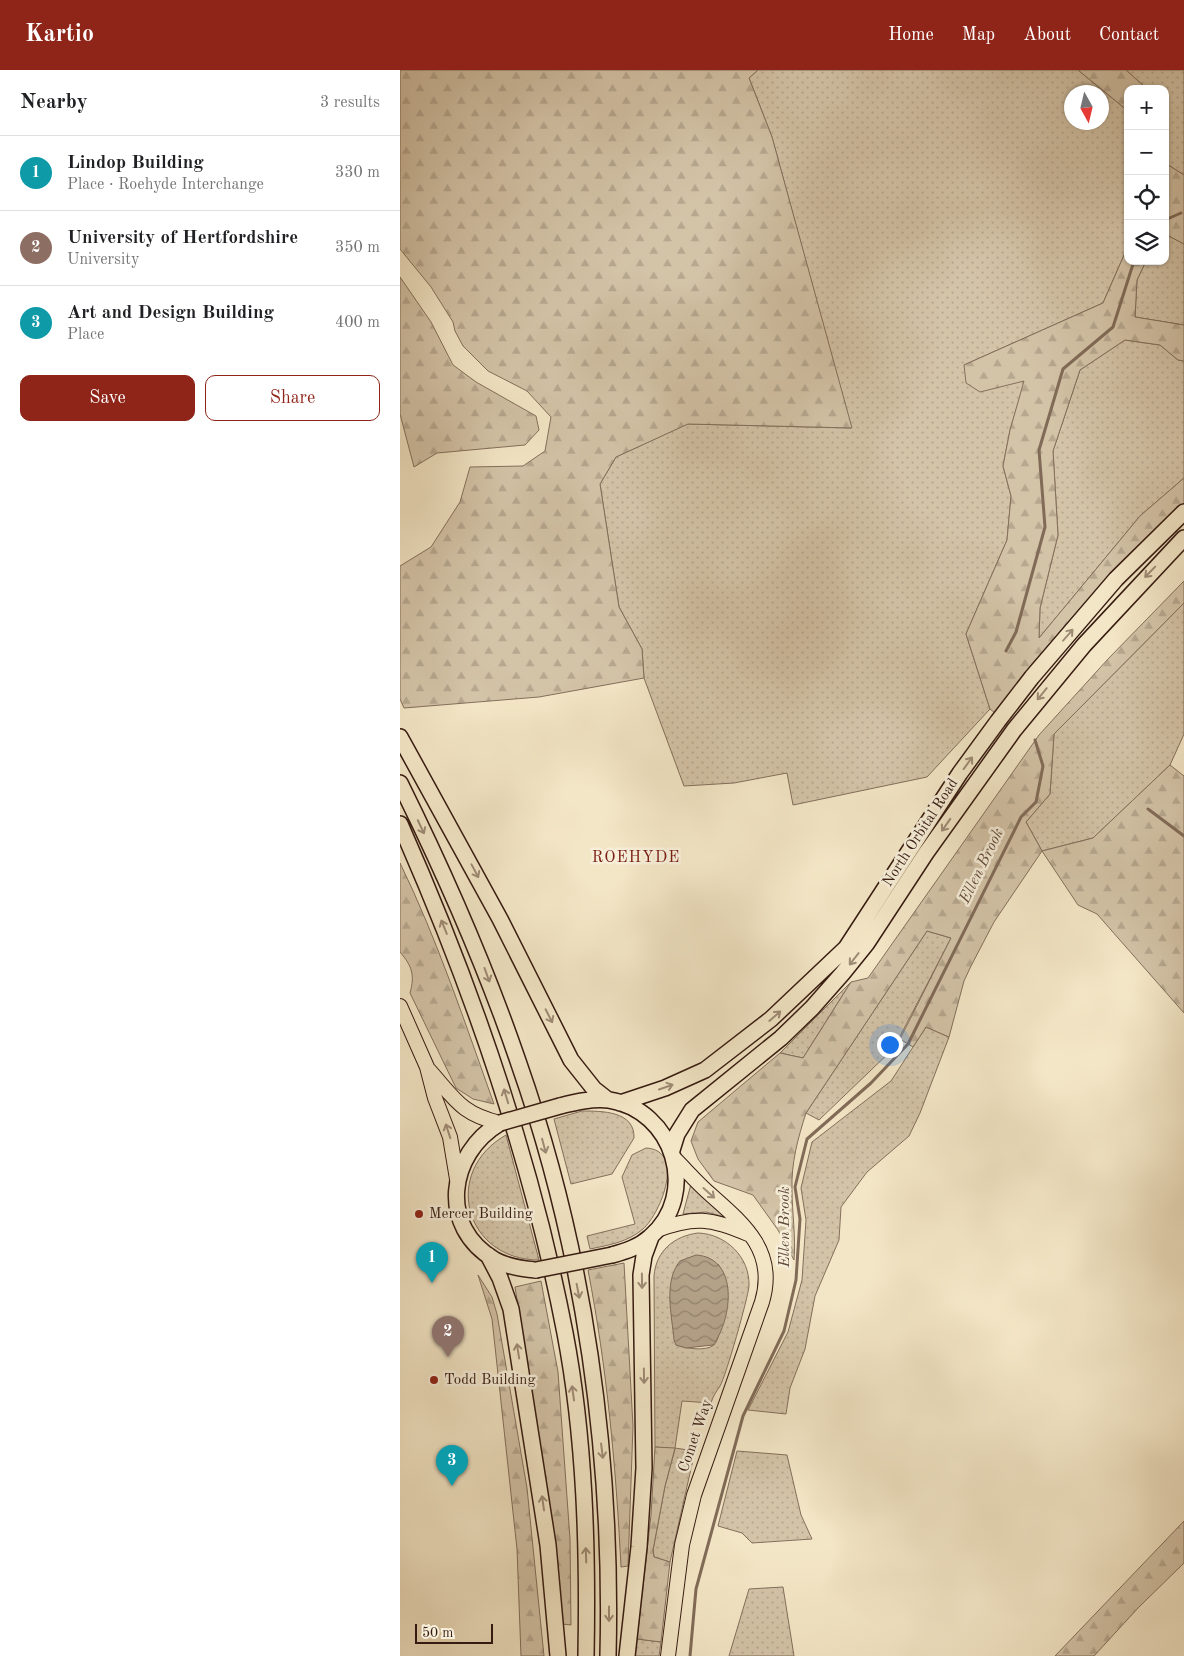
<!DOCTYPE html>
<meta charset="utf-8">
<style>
body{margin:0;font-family:"Old Standard TT",serif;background:#f2f2f2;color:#202124}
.controls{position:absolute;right:15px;top:15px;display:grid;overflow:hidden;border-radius:10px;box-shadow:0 1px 4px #0004}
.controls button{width:45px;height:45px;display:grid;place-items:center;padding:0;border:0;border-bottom:1px solid #e0e0e0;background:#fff;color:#202124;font:25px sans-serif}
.compass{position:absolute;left:664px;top:15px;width:45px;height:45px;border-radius:50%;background:#fff;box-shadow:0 1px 4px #0004;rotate:172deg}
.scale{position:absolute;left:15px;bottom:12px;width:78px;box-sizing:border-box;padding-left:5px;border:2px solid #361b11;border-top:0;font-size:14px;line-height:18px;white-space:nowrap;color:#361b11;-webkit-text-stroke:4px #f7efda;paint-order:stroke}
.you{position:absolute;left:489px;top:974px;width:18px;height:18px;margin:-12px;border:4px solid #fff;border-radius:50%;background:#1a73e8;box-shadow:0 0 0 8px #1a73e833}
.badge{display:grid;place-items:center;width:32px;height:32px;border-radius:50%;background:#8f2418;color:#fff;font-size:16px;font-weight:700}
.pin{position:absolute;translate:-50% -41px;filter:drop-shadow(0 1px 2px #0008)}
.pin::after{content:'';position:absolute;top:26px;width:18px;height:15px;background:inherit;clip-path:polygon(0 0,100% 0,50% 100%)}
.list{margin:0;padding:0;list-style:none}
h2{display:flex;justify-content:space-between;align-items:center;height:65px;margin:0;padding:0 20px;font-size:21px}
h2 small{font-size:16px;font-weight:400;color:#757577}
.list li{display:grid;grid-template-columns:32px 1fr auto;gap:15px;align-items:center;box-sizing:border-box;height:75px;padding:0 20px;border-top:1px solid #e0e0e0}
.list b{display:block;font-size:19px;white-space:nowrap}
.list p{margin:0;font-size:16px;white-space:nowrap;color:#757577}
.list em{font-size:16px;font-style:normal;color:#757577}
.actions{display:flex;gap:10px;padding:15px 20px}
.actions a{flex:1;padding:11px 0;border:1px solid #8f2418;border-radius:10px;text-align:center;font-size:18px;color:#8f2418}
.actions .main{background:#8f2418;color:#fff}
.icon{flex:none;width:28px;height:28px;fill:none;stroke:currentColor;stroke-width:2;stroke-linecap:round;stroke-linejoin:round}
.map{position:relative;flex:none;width:784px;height:1586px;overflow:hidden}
header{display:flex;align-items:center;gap:30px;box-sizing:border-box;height:70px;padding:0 25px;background:#8f2418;color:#fff}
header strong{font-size:24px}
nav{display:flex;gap:28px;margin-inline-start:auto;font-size:18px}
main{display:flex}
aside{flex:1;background:#fff}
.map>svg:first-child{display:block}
.grass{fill:url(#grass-dots);stroke:#846f5c;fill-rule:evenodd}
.forest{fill:url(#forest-firs);stroke:#846f5c}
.water{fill:url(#water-waves);stroke:#816b58}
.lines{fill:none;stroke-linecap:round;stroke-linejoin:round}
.stream{stroke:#816b58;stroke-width:3}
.major-casing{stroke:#361b11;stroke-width:16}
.highway-casing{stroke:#361b11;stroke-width:18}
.major{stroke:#f3e6c6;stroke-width:14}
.highway{stroke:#f3e6c6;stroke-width:15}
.highway-bridge-casing{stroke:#361b11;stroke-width:18;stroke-linecap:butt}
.highway-bridge{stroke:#f3e6c6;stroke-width:15}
.oneway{stroke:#9e8b75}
.poi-dot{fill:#8f2418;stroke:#f7efda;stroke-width:2}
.labels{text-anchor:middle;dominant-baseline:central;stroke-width:5;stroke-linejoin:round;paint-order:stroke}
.street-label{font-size:15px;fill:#361b11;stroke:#f7efda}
.poi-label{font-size:15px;fill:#361b11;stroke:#f7efda;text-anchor:start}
.neighbourhood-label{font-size:16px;letter-spacing:1px;fill:#7a1f14;stroke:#f7efda}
.water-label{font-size:16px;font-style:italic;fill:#624a3b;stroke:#f7efda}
</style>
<header>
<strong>Kartio</strong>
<nav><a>Home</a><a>Map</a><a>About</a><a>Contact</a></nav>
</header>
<main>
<aside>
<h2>Nearby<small>3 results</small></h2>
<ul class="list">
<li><span class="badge" style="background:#0f9aa8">1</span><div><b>Lindop Building</b><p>Place · Roehyde Interchange</p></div><em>330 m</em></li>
<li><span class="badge" style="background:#8d6e63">2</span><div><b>University of Hertfordshire</b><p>University</p></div><em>350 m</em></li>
<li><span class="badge" style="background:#0f9aa8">3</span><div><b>Art and Design Building</b><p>Place</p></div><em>400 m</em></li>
</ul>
<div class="actions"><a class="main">Save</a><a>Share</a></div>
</aside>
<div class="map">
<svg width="784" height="1586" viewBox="0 0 784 1586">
<defs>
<pattern id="grass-dots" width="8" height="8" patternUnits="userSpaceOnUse" patternTransform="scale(1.25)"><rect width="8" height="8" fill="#d3c3a7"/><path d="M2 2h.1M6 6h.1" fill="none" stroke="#b6a78f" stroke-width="1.8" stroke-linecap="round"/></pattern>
<pattern id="forest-firs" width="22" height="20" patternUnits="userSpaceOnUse" patternTransform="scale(1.25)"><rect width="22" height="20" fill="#d3c3a7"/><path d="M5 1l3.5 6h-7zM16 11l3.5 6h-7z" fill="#b6a78f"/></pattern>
<pattern id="water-waves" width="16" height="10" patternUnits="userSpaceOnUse" patternTransform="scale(1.25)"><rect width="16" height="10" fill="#b3a188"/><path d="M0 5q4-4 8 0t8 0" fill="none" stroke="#92826e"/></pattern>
</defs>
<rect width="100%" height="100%" fill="#f3e6c6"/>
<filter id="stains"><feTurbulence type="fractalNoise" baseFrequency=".004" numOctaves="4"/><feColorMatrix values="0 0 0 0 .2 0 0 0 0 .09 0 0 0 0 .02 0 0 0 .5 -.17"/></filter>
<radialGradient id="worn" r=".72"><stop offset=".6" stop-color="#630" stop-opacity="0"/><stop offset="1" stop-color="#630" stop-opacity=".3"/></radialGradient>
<!-- grass -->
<path class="grass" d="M358 0H678L728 41V176L703 233 564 295 625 311 610 360 603 396 611 426 607 470 566 564 590 639 527 707 393 735 387 703 334 713 284 716 244 608 242 579 219 537 200 414 216 387 287 354 451 358 372 67 349 8ZM672 22H702V52H672Z
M726 0H784V105L765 93V19H747Z
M765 164 784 174V255L735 247 737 210 746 191H765Z
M725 270 760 275 778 290 784 291V408L740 446 639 568 640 538 658 465 653 381 680 300Z
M784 533V664L770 695 693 768 642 781 626 752 650 724 654 664Z
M527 861 551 868 494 978 419 1050 406 1043Z
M451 912 403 988 380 983Z
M526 957 549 967 520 1043 509 1066 467 1102 441 1137 439 1170 415 1226 405 1279 390 1318 386 1344 348 1340 388 1262 402 1210 406 1150 401 1118 412 1072 491 1011Z
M182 1041C202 1041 235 1041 234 1068L212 1104 171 1114 154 1049Z
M106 1065 139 1190C65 1190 41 1102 106 1065Z
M246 1078C286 1080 261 1143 243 1159 228 1172 209 1175 190 1179L187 1166 235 1154 222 1107 232 1085Z
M291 1114 328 1145 325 1147 306 1142 283 1144Z
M298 1163C326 1164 350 1187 349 1216 348 1228 326 1306 320 1316 316 1322 313 1326 311 1333L282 1331 275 1378 295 1381 270 1492 254 1487 253 1480 265 1416 275 1379 255 1377 254 1206C256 1181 274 1166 298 1163ZM318 1194C332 1215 328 1234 321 1257 319 1262 318 1271 314 1275 305 1282 285 1278 276 1275L270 1227Z
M337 1381 387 1385 401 1445 412 1469 352 1473 342 1463 318 1456Z
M383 1517 394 1586H329L349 1519Z
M237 1569 261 1572 259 1586H235Z"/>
<!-- forest -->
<path class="forest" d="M0 0H358L349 8 372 67 452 358 288 354 216 387 200 414 219 537 242 579 244 608 139 627 4 638 0 629V496L31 477 60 432 70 397 123 396 145 381 151 347 127 321 88 301 63 276 55 261 53 252 31 217 0 179Z
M678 0H726L747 19H728V41Z
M765 93 784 105V174L765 164Z
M728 176V191H746L737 210 735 247 784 255V291L778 290 760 275 725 270 680 300 653 381 658 465 640 538 639 568 740 446 784 408V434L712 502 631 595 595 643 590 639 566 564 607 470 611 426 603 396 610 360 624 311 580 322 566 313 564 295 703 233Z
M0 207 31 252 53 295 76 312 136 346 139 360 125 375 37 383 14 397 0 344Z
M784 511V533L654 664 650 724 626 752 642 781 693 768 770 695 784 706V943L697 844 678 835 642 781 594 852 571 896 564 911 549 967 526 957 513 977 500 969 551 868 527 861 406 1043C398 1068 391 1093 392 1120 392 1143 396 1166 394 1190L378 1160 353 1125 314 1111 298 1089 291 1071 298 1052 380 983 403 988 451 912 468 908 639 665 708 589Z
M0 793C38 871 65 953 94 1034L73 1029 56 1018 10 923C15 905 12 896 0 882Z
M224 1193 233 1356 228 1496 221 1497C216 1397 207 1298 188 1200Z
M78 1205 92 1227 97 1244 127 1418 144 1586H121L117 1479 92 1249Z
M141 1211 158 1302 170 1469 171 1555 162 1554 153 1457 115 1217Z
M255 1377 275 1378 265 1416 253 1480 254 1487 270 1492 261 1572 237 1569 251 1445Z
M784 1451V1493L738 1538 694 1586H655Z"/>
<!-- water -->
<path class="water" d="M296 1185C340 1188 332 1250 313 1275L286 1278 276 1275 274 1270C272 1245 263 1212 280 1191Z"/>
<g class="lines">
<!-- stream -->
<path class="stream" d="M765 150 781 143
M606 581 616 562 645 457 639 380 663 299 713 257 734 191
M748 739 784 766
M290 1586 296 1519 343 1346 384 1261 396 1210 400 1149 395 1117 407 1069 471 1013 508 974 621 747 636 732 643 696 635 670"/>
<!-- major casing -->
<g class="major-casing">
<path id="major" d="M0 936 27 997 35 1028 50 1067 57 1109
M29 1000C55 1029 61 1044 100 1053
M257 1160C294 1146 311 1148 348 1164
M268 1586 282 1475 294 1425 362 1232C377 1182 345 1155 311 1125 298 1114 287 1101 275 1089"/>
</g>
<!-- highway casing -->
<g class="highway-casing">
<path id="highway" d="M0 667 100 849 171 990 194 1019 208 1030
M0 713C45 804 86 897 119 994 185 1182 213 1387 208 1586
M0 754C73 919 131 1086 165 1263 185 1368 188 1479 186 1586
M220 1033 265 1018 305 1000 371 949 446 878 560 703 598 651 632 607 716 509 784 442
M160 1036C176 1032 193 1028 209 1030 274 1040 300 1124 250 1167 239 1177 226 1181 212 1185
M100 1053C48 1084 38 1157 95 1190 108 1197 122 1199 136 1200
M272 1080 277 1064 292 1040 381 968 412 938 442 904 467 873 526 783 614 660 684 575 784 468
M88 1185 100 1208 111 1239 148 1475 158 1586
M227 1586 239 1477 244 1398 241 1205 244 1186 251 1167"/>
</g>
<!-- major -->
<use href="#major" class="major"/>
<!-- highway -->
<use href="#highway" class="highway"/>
<!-- highway-bridge casing -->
<g class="highway-bridge-casing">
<path id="highway-bridge" d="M100 1053 160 1036
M136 1200 212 1185"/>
</g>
<!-- highway-bridge -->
<use href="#highway-bridge" class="highway-bridge"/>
</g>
<!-- one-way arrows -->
<defs><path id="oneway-shaft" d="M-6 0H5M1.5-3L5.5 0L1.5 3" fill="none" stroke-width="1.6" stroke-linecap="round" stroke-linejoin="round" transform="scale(1.25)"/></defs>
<g class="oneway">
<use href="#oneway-shaft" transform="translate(750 502) rotate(134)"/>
<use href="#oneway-shaft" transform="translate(668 565) rotate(-49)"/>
<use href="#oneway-shaft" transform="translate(642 624) rotate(129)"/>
<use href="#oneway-shaft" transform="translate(568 693) rotate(-54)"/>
<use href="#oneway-shaft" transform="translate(546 755) rotate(125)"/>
<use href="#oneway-shaft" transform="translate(21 757) rotate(65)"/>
<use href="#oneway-shaft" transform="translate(75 801) rotate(62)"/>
<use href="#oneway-shaft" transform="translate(44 857) rotate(-112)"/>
<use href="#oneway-shaft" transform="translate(454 889) rotate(128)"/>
<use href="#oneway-shaft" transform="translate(87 905) rotate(70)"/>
<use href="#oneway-shaft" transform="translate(149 946) rotate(63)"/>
<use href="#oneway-shaft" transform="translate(375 946) rotate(-41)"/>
<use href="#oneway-shaft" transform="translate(266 1017) rotate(-19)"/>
<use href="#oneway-shaft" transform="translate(106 1026) rotate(-107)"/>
<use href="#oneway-shaft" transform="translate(48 1061) rotate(-108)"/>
<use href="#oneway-shaft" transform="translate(144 1076) rotate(75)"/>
<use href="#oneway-shaft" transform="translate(309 1123) rotate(42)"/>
<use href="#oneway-shaft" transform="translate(242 1211) rotate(89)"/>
<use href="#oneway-shaft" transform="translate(178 1221) rotate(79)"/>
<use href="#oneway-shaft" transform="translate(118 1281) rotate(-99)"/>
<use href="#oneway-shaft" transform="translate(244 1306) rotate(89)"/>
<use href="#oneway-shaft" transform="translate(173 1323) rotate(-98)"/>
<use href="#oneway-shaft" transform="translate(202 1381) rotate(83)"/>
<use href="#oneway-shaft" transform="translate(143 1433) rotate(-98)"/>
<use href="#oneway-shaft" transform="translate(186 1485) rotate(-92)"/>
<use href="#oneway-shaft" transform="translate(209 1544) rotate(90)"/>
</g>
<!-- markers -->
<g class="poi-dot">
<circle cx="19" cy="1144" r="5"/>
<circle cx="34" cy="1310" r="5"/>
</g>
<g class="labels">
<!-- street labels -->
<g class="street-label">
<text transform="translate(521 763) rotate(-57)">North Orbital Road</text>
<text transform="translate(296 1366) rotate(-71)">Comet Way</text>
</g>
<!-- poi labels -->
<g class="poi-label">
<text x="29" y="1144">Mercer Building</text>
<text x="44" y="1310">Todd Building</text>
</g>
<!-- neighbourhood labels -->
<g class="neighbourhood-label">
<text x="236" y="788">ROEHYDE</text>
</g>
<!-- water labels -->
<g class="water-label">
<text transform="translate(582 796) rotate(-64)">Ellen Brook</text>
<text transform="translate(385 1157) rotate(-90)">Ellen Brook</text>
</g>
</g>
<rect width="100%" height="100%" filter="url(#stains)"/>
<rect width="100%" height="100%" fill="url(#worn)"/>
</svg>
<div class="controls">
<button>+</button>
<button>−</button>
<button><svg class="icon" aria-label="locate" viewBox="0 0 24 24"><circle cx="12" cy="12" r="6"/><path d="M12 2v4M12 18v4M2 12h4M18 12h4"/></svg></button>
<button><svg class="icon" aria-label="layers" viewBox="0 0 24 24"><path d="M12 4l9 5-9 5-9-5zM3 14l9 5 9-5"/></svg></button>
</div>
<svg class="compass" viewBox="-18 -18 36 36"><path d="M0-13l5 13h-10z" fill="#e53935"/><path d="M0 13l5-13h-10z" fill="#757577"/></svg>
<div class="scale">50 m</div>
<div class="you"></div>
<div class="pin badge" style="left:32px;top:1213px;background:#0f9aa8">1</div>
<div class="pin badge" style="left:48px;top:1287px;background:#8d6e63">2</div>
<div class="pin badge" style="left:52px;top:1416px;background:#0f9aa8">3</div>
</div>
</main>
